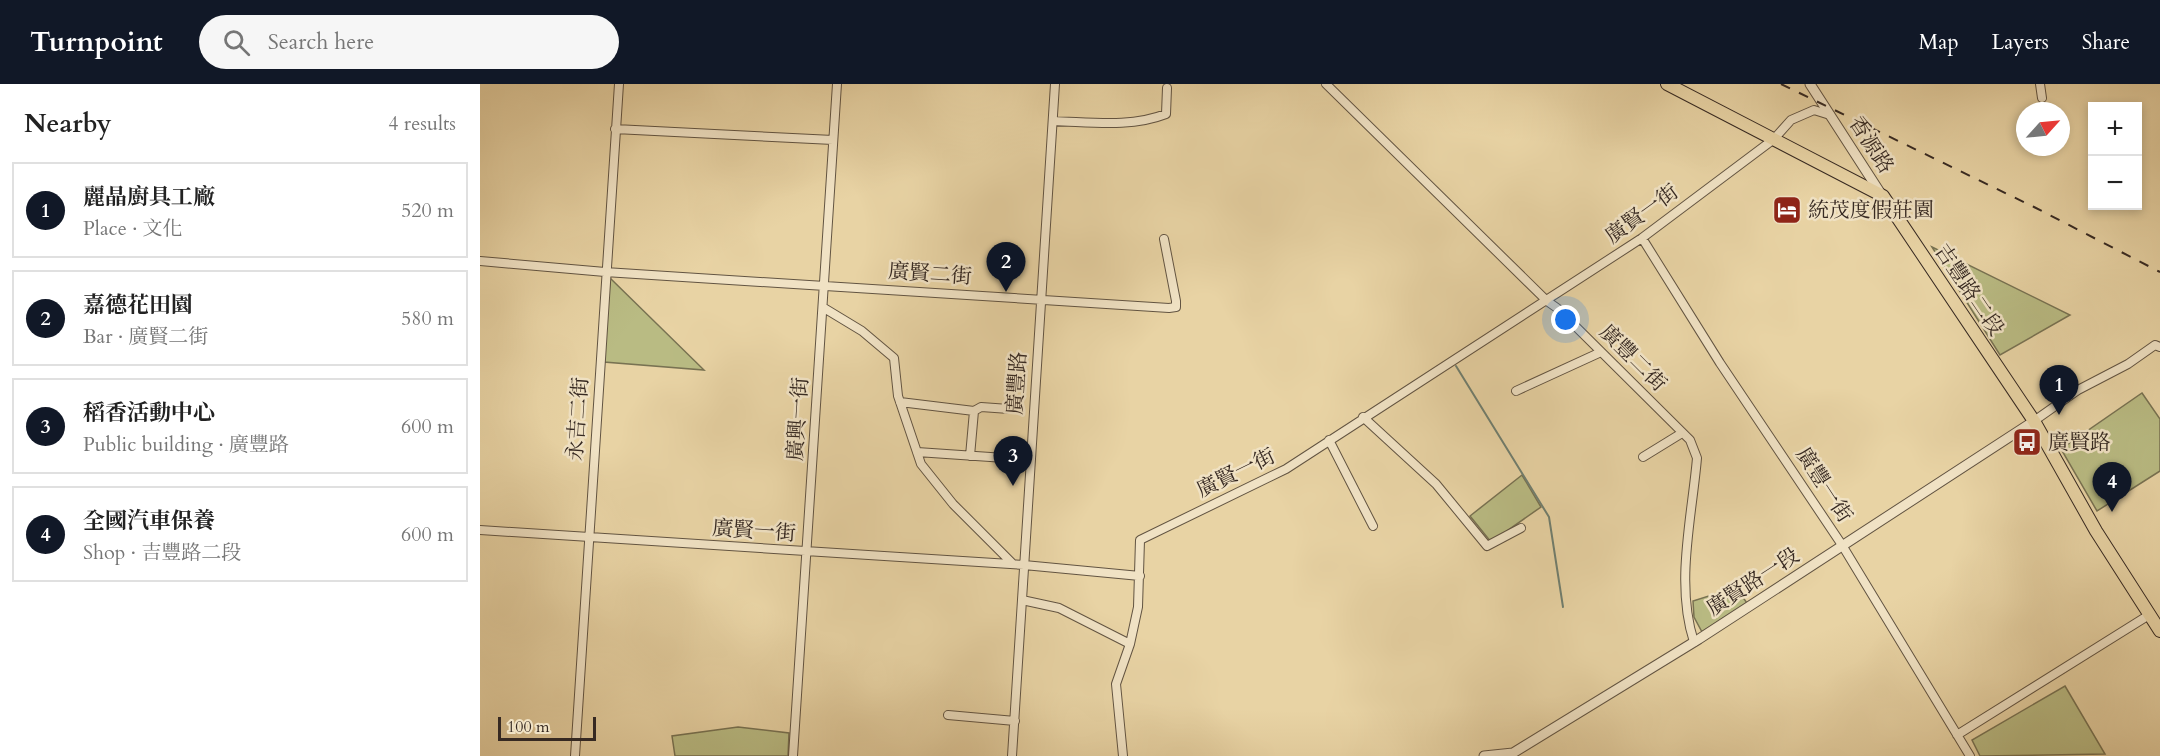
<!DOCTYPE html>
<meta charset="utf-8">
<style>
body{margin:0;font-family:Cardo,"Noto Serif TC",serif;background:#f6f6f6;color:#222}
.controls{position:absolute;right:18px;top:18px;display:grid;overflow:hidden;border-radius:0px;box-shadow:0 3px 9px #0003}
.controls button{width:54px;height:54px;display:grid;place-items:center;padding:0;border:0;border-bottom:2px solid #e0e0e0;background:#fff;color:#222;font:30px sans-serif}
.compass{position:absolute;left:1536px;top:18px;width:54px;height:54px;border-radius:50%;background:#fff;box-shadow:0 3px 9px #0003;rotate:63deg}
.scale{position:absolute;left:18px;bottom:15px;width:98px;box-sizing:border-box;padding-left:6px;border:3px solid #362922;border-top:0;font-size:16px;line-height:21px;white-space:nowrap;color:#362922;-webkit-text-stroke:4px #f0e2c4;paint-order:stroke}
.you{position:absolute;left:1086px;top:236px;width:21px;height:21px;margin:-15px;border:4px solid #fff;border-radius:50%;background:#1a73e8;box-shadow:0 0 0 9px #1a73e833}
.badge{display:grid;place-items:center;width:39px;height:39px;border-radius:50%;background:#111827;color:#fff;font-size:20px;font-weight:700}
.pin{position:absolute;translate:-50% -50px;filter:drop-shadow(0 2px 3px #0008)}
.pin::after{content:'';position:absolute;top:32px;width:21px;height:18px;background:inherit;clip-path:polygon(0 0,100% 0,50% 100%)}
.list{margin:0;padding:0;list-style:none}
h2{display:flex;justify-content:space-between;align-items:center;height:78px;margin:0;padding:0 24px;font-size:26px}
h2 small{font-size:20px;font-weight:400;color:#767676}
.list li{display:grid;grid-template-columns:39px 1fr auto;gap:18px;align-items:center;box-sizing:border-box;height:96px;margin:0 12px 12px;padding:0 12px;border:2px solid #e0e0e0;border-radius:0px}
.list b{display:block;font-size:22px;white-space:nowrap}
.list p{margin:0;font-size:20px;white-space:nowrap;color:#767676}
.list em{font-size:20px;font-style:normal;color:#767676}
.icon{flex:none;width:33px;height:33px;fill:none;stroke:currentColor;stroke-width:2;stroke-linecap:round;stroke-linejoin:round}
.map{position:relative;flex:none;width:1680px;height:672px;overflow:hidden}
header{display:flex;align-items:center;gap:36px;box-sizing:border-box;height:84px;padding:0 30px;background:#111827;color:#fff}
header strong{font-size:28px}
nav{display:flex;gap:33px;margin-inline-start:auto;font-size:21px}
.search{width:420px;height:54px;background:#f6f6f6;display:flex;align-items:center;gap:15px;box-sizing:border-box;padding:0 21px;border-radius:33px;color:#767676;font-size:22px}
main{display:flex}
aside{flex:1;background:#fff}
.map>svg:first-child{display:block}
.green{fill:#b9bb83;stroke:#787252;stroke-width:1.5}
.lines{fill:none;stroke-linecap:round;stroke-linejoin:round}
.stream{stroke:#707f70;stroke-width:2}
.minor-casing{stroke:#625442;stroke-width:10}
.tertiary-casing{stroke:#625442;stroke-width:11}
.primary-casing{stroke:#362922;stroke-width:14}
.minor{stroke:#f0e2c4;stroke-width:8}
.tertiary{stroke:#f0e2c4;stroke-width:9}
.primary{stroke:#e8d3a4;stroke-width:12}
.rail{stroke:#362922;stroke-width:2;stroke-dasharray:10 10;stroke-linecap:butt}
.labels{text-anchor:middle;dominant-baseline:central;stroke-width:5;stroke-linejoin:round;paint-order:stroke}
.street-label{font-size:21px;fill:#362922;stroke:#f0e2c4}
.poi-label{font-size:21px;fill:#362922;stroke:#f0e2c4;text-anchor:start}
</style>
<header>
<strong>Turnpoint</strong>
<div class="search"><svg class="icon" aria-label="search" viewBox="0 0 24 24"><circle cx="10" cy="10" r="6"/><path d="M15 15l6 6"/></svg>Search here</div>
<nav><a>Map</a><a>Layers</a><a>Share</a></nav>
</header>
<main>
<aside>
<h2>Nearby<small>4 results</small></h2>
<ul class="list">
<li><span class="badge">1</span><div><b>麗晶廚具工廠</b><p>Place · 文化</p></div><em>520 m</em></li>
<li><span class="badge">2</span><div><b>嘉德花田園</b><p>Bar · 廣賢二街</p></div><em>580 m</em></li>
<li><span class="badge">3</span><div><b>稻香活動中心</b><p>Public building · 廣豐路</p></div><em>600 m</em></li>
<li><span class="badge">4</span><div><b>全國汽車保養</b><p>Shop · 吉豐路二段</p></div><em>600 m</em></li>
</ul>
</aside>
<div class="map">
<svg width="1680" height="672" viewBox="0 0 1680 672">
<rect width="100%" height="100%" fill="#e8d3a4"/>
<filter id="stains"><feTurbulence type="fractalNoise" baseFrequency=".00333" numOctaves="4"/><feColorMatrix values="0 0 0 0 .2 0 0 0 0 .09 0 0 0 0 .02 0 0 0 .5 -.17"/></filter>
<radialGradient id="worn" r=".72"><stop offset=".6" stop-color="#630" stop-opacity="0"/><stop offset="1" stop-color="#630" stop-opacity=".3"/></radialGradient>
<!-- green -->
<path class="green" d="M1452 163 1590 231 1520 271Z
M130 194 224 286 124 278Z
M1662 309 1680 335V387L1617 427 1581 365Z
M1042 391 1061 423 1011 458 990 432Z
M1238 509 1243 515 1262 512 1267 519 1222 548 1214 533 1213 517Z
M1585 602 1625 670 1500 672 1492 656Z
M258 643 309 649 308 672H195L192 652Z"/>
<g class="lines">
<!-- stream -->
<path class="stream" d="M976 282 1069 433 1083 523"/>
<!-- minor casing -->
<g class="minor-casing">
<path id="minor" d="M846 0 1067 217 1077 224 1210 356 1217 374C1212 433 1195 500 1214 558
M1560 0 1562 14
M573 37C611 38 650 44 686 30L687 4
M135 45 353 56
M1162 154 1240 279 1362 461 1490 672
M0 177 125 188 689 224 696 223V217L684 155
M344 224 382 247 414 274 418 312 441 380 473 420 533 480
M1036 307 1121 268
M420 318 494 327 501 323 529 325
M883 333 956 400 1007 462 1041 444
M1554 337 1598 306 1648 280 1675 261 1680 263
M849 356 893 442
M437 368 525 374 549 379
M490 372 494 327
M1163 373 1202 349
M0 446 544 481 660 492
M542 516 579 524 650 560
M468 631 535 637
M1477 651 1669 531
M95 672 139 0
M313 672 357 0
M532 672 575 0
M643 672 636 600 650 560 658 523 660 456 806 385 1162 154 1294 55 1311 36 1334 26 1350 31"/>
</g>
<!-- tertiary casing -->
<g class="tertiary-casing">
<path id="tertiary" d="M1330 0 1401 110
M1004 672 1033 669 1219 555 1554 337"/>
</g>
<!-- primary casing -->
<g class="primary-casing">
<path id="primary" d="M1187 0 1403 112 1554 337 1616 447 1680 547"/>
</g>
<!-- minor -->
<use href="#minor" class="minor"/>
<!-- tertiary -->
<use href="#tertiary" class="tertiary"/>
<!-- primary -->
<use href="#primary" class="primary"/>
<!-- rail -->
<path class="rail" d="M1301 0 1554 123 1680 188"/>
</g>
<!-- icons -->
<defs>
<g id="hotel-square" transform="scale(1.5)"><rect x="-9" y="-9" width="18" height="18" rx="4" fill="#8f2418" stroke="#f0e2c4"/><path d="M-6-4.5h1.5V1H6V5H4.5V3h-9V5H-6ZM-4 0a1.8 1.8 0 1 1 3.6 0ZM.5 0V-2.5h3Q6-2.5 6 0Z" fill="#fff"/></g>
<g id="bus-square" transform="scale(1.5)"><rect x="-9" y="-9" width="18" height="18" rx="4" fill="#8f2418" stroke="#f0e2c4"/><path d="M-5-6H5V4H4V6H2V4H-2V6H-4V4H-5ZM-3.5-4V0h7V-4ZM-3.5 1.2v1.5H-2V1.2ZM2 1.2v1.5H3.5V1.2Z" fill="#fff"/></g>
</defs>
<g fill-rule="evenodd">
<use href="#hotel-square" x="1307" y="126"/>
<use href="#bus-square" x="1547" y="358"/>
</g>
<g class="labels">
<!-- street labels -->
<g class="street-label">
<text transform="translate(1391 61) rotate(57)">香源路</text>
<text transform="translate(1162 130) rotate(-36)">廣賢一街</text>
<text transform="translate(450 190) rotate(4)">廣賢二街</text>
<text transform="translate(1489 206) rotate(56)">吉豐路二段</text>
<text transform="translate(1153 274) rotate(45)">廣豐二街</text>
<text transform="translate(537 299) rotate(-86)">廣豐路</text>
<text transform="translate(98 335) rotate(-86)">永吉二街</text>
<text transform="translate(318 335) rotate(-86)">廣興一街</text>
<text transform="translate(756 389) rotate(-26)">廣賢一街</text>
<text transform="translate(1344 401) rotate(57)">廣豐一街</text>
<text transform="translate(274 447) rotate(4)">廣賢一街</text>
<text transform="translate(1273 498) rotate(-33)">廣賢路一段</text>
</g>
<!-- poi labels -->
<g class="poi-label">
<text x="1328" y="126">統茂度假莊園</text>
<text x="1568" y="358">廣賢路</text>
</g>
</g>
<rect width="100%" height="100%" filter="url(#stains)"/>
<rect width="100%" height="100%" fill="url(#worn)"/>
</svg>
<div class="controls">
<button>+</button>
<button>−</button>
</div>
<svg class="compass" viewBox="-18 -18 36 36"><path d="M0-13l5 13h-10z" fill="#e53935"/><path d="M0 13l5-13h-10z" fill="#767676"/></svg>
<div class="scale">100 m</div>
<div class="you"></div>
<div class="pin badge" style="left:1579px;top:331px">1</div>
<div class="pin badge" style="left:526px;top:208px">2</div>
<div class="pin badge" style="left:533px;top:402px">3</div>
<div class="pin badge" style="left:1632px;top:428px">4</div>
</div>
</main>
